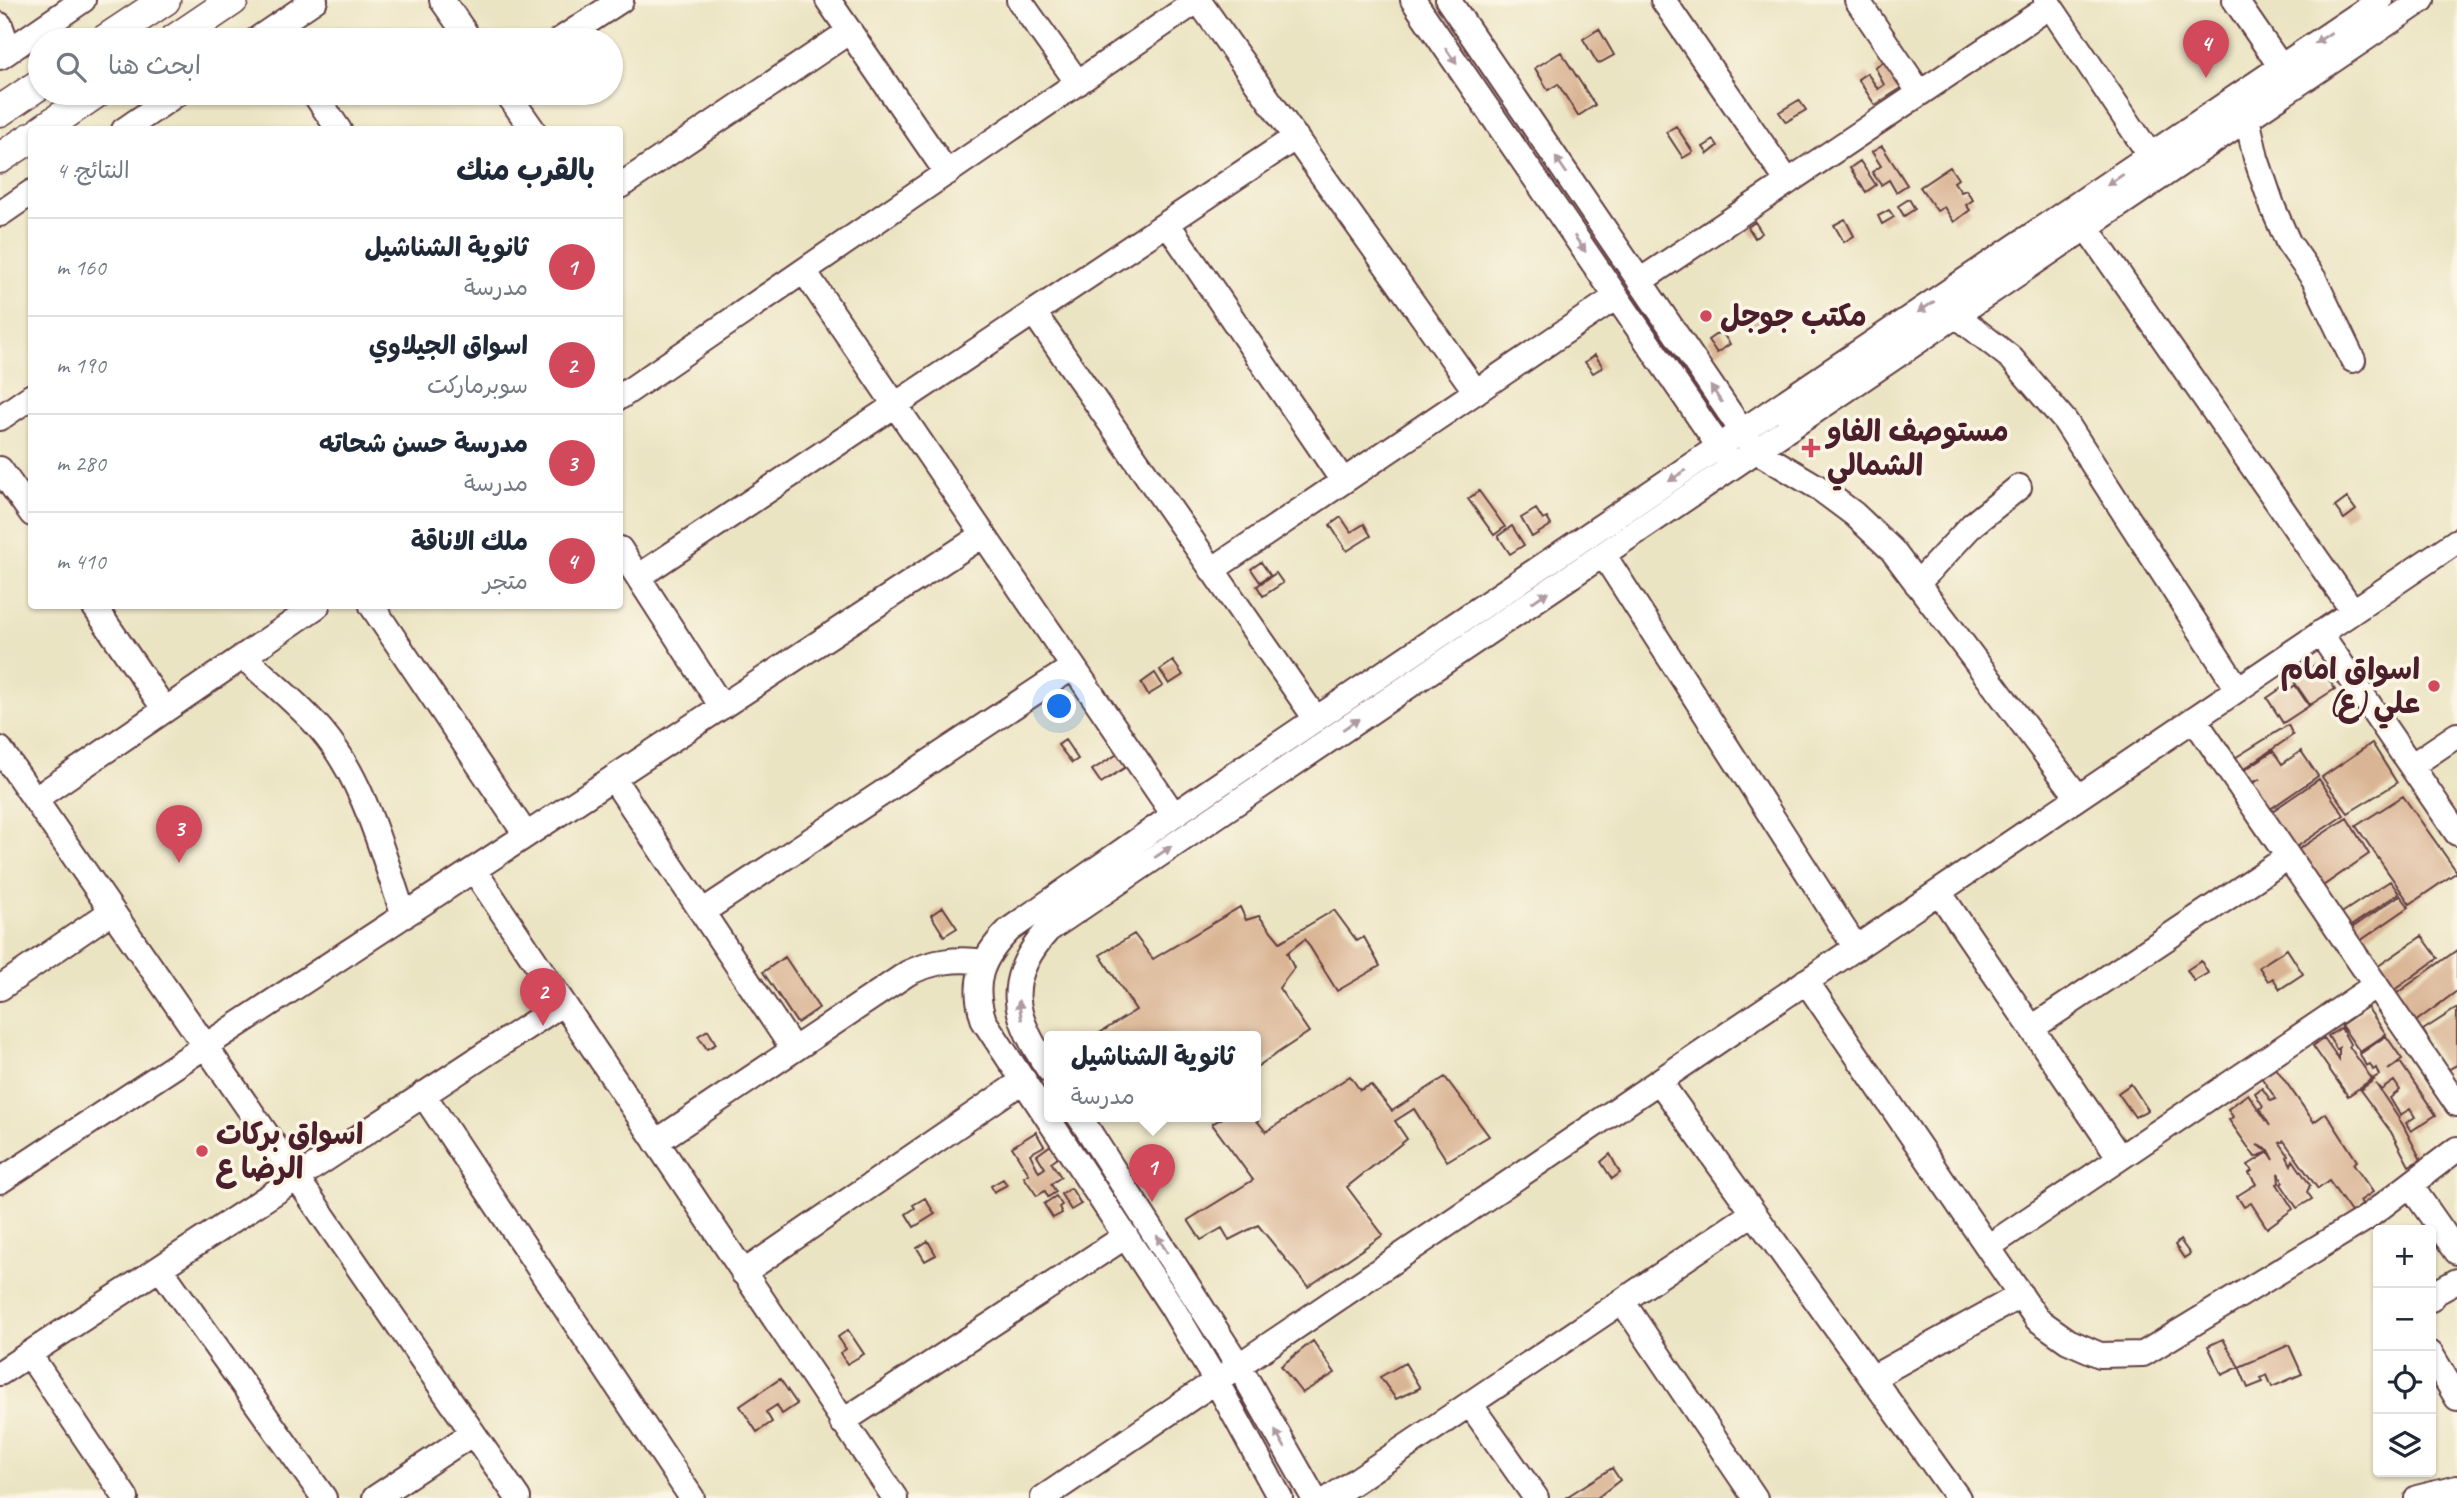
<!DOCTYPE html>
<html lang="ar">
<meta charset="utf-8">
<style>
body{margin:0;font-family:Caveat,"Playpen Sans Arabic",sans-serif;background:#f2f2f3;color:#1f2937;direction:rtl}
.controls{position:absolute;right:21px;bottom:21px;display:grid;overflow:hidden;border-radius:7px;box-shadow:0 2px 5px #0004}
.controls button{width:63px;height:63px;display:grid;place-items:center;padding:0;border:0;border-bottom:2px solid #e0e1e3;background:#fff;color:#1f2937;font:35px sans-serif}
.you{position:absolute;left:1060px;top:707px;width:24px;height:24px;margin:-18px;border:5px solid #fff;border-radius:50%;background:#1a73e8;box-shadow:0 0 0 10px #1a73e833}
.badge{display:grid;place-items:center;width:46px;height:46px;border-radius:50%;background:#d1495b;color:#fff;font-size:23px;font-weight:700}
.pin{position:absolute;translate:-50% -58px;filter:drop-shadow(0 2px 4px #0008)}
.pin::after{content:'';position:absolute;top:37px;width:24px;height:21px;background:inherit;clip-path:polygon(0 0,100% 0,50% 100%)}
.popup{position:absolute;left:1044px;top:1031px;width:217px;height:91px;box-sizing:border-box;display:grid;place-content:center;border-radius:7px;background:#fff;filter:drop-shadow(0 2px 5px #0005);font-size:23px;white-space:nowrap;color:#747a83}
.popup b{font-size:26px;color:#1f2937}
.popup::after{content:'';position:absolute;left:50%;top:100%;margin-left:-14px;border:14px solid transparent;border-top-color:#fff}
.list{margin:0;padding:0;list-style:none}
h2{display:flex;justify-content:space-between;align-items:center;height:91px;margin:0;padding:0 28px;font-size:30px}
h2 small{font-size:23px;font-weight:400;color:#747a83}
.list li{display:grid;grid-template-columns:46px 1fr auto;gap:21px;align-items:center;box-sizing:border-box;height:98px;padding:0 28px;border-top:2px solid #e0e1e3}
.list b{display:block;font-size:26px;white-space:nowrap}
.list p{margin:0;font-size:23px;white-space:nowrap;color:#747a83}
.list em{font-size:23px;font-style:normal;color:#747a83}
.icon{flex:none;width:38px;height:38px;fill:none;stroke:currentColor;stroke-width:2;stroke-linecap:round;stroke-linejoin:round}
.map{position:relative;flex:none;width:2457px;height:1498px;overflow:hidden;direction:ltr}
.search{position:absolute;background:#fff;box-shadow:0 2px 5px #0004;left:28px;top:28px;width:595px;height:77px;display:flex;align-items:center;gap:18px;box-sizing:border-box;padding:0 24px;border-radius:38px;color:#747a83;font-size:26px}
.panel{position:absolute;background:#fff;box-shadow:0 2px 5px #0004;left:28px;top:126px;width:595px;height:483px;border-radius:7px;direction:rtl}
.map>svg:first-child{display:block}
.building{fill:#dab595}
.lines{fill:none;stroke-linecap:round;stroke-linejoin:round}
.minor-casing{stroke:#623d42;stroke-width:28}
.major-casing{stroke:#623d42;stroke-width:33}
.minor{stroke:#fff;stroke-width:24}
.major{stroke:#fff;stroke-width:30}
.oneway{fill:#ae9aa0}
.poi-dot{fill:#d1495b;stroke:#fcf5e5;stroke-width:2.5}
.labels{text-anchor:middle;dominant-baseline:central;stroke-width:7;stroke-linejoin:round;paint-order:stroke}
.poi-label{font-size:30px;font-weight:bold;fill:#4a1f2b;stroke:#fcf5e5;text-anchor:start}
</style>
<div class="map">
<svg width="2457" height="1498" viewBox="0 0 2457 1498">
<rect width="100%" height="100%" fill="#fcf5e5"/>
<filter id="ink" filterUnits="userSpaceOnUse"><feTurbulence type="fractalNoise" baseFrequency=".0143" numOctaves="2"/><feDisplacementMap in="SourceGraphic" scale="14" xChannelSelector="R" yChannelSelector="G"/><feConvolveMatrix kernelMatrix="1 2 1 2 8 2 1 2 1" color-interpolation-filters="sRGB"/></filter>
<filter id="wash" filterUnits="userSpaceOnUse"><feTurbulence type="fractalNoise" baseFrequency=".00686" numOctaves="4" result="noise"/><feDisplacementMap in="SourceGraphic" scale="28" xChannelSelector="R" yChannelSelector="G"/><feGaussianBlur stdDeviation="1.57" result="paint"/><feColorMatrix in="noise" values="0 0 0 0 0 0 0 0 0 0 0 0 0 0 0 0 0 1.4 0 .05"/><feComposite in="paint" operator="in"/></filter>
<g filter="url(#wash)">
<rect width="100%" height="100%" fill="#ebe4c3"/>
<g id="blocks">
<!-- building -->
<path class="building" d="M1599 29 1614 55 1598 64 1583 39Z
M1561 52 1595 105 1578 116 1558 84 1548 90 1535 68Z
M1885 61 1903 87 1875 105 1858 79 1867 73 1878 89 1884 85 1875 67Z
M1799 100 1806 110 1786 122 1779 112Z
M1676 126 1693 152 1683 158 1666 132Z
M1714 140 1718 146 1708 154 1703 147Z
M1882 146 1907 185 1896 192 1889 180 1881 185 1872 172 1881 166 1872 152Z
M1860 161 1876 185 1866 192 1850 168Z
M1950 167 1958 179 1954 182 1961 192 1966 190 1973 200 1966 205 1970 210 1954 222 1944 207 1937 211 1920 187Z
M1909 199 1915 209 1904 216 1898 206Z
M1889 210 1894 217 1882 224 1878 216Z
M1845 219 1854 236 1844 242 1834 225Z
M1755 222 1762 233 1755 238 1748 227Z
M1761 311 1768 320 1754 330 1747 320Z
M1721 331 1730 344 1717 353 1708 340Z
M1595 355 1603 367 1593 373 1585 362Z
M1479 491 1505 527 1494 535 1468 499Z
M2347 498 2356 510 2344 519 2335 507Z
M1536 509 1543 520 1547 518 1551 525 1532 537 1521 518Z
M1341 517 1351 532 1364 524 1371 536 1347 551 1330 525Z
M1512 526 1524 545 1510 554 1498 536Z
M1261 562 1270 575 1260 582 1251 569Z
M1276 573 1283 583 1263 596 1257 586Z
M1173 661 1183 675 1169 684 1160 670Z
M2318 663 2335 689 2310 705 2293 680Z
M1155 673 1163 686 1148 695 1141 683Z
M2286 685 2289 690 2295 685 2309 706 2283 723 2267 698Z
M2288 725 2293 735 2238 773 2230 761Z
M1065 740 1078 759 1072 763 1058 745Z
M2372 743 2397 783 2348 813 2322 777Z
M2273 751 2282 764 2301 751 2318 776 2266 812 2249 786 2260 779 2252 783 2243 771Z
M1121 752 1129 765 1101 783 1092 770Z
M2319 779 2344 815 2292 850 2268 814Z
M2403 796 2457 872 2410 904 2356 826Z
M2347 818 2369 854 2317 890 2293 853Z
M2390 881 2399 893 2345 930 2337 916Z
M2400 895 2409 907 2354 945 2346 932Z
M943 907 957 928 944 936 931 915Z
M1240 907 1246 920 1259 916 1280 942 1334 910 1357 941 1364 937 1380 966 1337 991 1305 939 1287 953 1294 968 1279 988 1309 1032 1255 1068V1036H1095L1136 1010 1100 955 1134 934 1153 959Z
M2422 936 2438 958 2390 993 2374 969Z
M2287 949 2303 974 2280 989 2273 978 2268 981 2259 967Z
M2457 950V991L2411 1025 2393 996Z
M785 957 819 1008 797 1023 763 972Z
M2201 961 2208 973 2194 981 2187 970Z
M2367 1007 2386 1034 2360 1052 2341 1025Z
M2457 1008V1065L2446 1071 2423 1030Z
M2341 1028 2350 1044 2349 1046 2372 1079 2379 1075 2376 1068 2373 1070 2370 1064 2366 1066 2360 1054 2386 1036 2402 1059 2388 1070 2400 1062 2436 1115 2411 1131 2406 1123 2415 1117 2410 1109 2400 1115 2390 1098 2400 1090 2394 1081 2381 1090 2376 1084 2403 1125 2421 1160 2409 1166 2391 1132 2360 1090 2374 1080 2372 1079 2348 1096 2313 1046 2324 1038 2339 1059V1048L2337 1050 2328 1036Z
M708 1030 716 1044 707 1049 698 1036Z
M2276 1068 2314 1122 2326 1113 2357 1161 2353 1164 2373 1192 2360 1201 2365 1207 2353 1215 2329 1181 2318 1189 2284 1141 2280 1143 2289 1156 2287 1157 2291 1165 2293 1160 2310 1185 2307 1192 2312 1199 2297 1208 2281 1184 2283 1182 2278 1173 2279 1183 2277 1184 2293 1209 2267 1228 2251 1203 2244 1207 2237 1196 2256 1184 2249 1173 2252 1171 2248 1165 2269 1152 2274 1160 2269 1150 2257 1145 2269 1152 2255 1157 2229 1120 2233 1117 2228 1109 2248 1094 2270 1126 2260 1109 2263 1106 2255 1093 2262 1088 2271 1101 2276 1099 2261 1077Z
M1350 1076 1360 1090 1371 1085 1392 1111 1445 1077 1489 1136 1447 1161 1414 1109 1395 1121 1407 1139 1347 1187 1383 1235 1308 1287 1258 1225 1229 1240 1222 1228 1201 1240 1188 1220 1253 1180 1212 1124 1226 1116H1253L1266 1132Z
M2131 1084 2148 1110 2135 1117 2118 1093Z
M1036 1132 1044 1146 1030 1154 1039 1172 1045 1168 1037 1155 1051 1145 1058 1157 1051 1162 1061 1177 1051 1184 1056 1192 1048 1197 1045 1191 1037 1196 1024 1177 1029 1174 1012 1147Z
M1610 1154 1620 1173 1612 1179 1601 1162Z
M1003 1179 1007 1185 994 1192 991 1186Z
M1071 1188 1081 1204 1071 1210 1061 1194Z
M1056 1196 1062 1205 1059 1207 1062 1213 1053 1218 1044 1204Z
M925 1198 935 1214 914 1227 906 1214 915 1208 913 1205Z
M2180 1240 2190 1254 2184 1258 2175 1245Z
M928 1241 936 1255 925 1261 917 1248Z
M848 1330 864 1354 847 1364 840 1353 846 1349 838 1337Z
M2223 1339 2239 1367 2222 1375 2208 1346Z
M1313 1341 1335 1373 1302 1393 1281 1366Z
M2289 1345 2302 1374 2272 1387 2267 1375 2261 1378 2263 1382 2248 1388 2239 1367Z
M1405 1363 1420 1388 1396 1399 1380 1377Z
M780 1379 797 1404 782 1414 777 1405 766 1412 772 1422 757 1432 740 1406Z
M1612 1468 1620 1480 1597 1498H1565Z"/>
</g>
</g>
<g filter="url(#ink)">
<use href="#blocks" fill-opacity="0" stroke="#623d42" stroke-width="2"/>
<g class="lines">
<!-- minor casing -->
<g class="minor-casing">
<path id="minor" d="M442 0 470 40
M828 0 947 173
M1019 0 1078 83
M1198 0 1476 392
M1413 0 1729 461
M1448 0 1755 450 1819 488 1854 514 1892 550 2078 797
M1663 0 1788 182
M1857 0 1920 93
M2046 0 2150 155
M2235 0 2281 67
M0 25 9 50
M256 40 315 0
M560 40 621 0
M0 57 83 0
M314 93 339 130
M507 93 533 130
M2247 118 2256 158 2273 208 2288 242 2314 279 2353 360
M124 130 178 93
M620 186 850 31
M0 214 32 192
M1167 223 1343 481
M2086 227 2353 611
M804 271 1174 815
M1640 281 2050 6
M1034 313 1316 719
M1956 315 2011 358 2065 421 2238 689
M620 397 1198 0
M0 418 32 396
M0 469 32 514
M620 549 722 707
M1603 554 1856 948
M1212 570 1616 297
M638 577 1296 137
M1917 584 1972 525 2019 487
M94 606 165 710
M372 606 526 835
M2320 633 2457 833
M243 656C268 680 299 704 321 730 365 781 382 853 404 916
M2194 719 2457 1104
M0 749 518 1498
M2411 766 2457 735
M613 778 793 1049
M35 799 317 606
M474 870 895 1498
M1939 892 2120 1158
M702 912 1073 667
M1806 981 2037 1319 2068 1341 2100 1355 2143 1354 2365 1219 2457 1149
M0 988 112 911
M2032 1028 2288 857
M1049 1070C1014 1017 1001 982 1048 930L2422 0
M1659 1081 1958 1498
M423 1094 692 1498
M1079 1116 1239 1366 1314 1498
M656 1142 908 973C934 961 956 958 985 962
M0 1181 983 535
M2410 1185 2457 1252
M1988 1247 2376 985
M160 1268 324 1498
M743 1273 1024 1080
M2431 1299 2437 1292 2457 1281
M1622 1301 1755 1498
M29 1354 126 1498
M2431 1354 2457 1398
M0 1373 563 1003
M1872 1378 2021 1295
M1470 1404 1536 1498
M842 1422 1126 1236
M375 1498 473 1433
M1043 1498 2457 541
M1280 1498 1216 1381 1172 1307 984 1021C971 983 981 958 1009 930L1174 815 2380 0
M1330 1498 1753 1213
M2417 1498 2457 1488"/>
</g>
<!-- major casing -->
<g class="major-casing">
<path id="major" d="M105 40 165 0
M174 40 233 0
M0 111 40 84
M42 130 96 93
M0 158 32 137"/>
</g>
<!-- minor -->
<use href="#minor" class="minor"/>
<!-- major -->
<use href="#major" class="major"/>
</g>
<!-- one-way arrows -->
<defs><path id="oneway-solid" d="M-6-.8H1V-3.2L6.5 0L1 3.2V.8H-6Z" transform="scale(1.75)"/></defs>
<g class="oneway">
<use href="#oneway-solid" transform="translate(2323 38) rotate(146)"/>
<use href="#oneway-solid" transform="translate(1451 56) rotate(55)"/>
<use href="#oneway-solid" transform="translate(1561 165) rotate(-124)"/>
<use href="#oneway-solid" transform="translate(2115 180) rotate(146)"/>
<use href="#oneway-solid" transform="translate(1580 244) rotate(55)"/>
<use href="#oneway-solid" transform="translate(1926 307) rotate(146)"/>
<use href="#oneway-solid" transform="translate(1716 394) rotate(-124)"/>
<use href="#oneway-solid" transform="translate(1677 476) rotate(146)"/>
<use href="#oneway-solid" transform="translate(1540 597) rotate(-34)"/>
<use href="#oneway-solid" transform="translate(1351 724) rotate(-34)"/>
<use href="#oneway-solid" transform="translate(1163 852) rotate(-34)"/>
<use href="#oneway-solid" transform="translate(1020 1010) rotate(-99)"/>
<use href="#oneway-solid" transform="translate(1162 1244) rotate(-122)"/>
<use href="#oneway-solid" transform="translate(1280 1439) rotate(-120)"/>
</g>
</g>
<!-- markers -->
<g class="poi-dot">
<circle cx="1706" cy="316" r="7"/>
<path d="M1807.5 437.5h7v7h7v7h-7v7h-7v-7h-7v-7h7z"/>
<circle cx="2434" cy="686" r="7"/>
<circle cx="202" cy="1151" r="7"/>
</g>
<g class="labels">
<!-- poi labels -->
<g class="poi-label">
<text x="1720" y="316">مكتب جوجل</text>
<text x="1827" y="431">مستوصف الفاو<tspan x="1827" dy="34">الشمالي</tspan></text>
<text x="2420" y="669" text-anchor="end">اسواق امام<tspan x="2420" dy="34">علي (ع)</tspan></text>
<text x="216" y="1134">اسواق بركات<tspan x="216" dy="34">الرضا ع</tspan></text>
</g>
</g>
</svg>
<div class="controls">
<button>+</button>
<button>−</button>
<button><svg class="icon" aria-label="locate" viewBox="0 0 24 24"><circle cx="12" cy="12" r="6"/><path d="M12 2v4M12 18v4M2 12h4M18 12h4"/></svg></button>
<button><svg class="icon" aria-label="layers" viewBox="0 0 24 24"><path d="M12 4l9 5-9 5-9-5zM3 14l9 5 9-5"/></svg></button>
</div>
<div class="you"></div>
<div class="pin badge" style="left:1152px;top:1202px">1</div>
<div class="popup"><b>ثانوية الشناشيل</b>مدرسة</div>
<div class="pin badge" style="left:543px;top:1026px">2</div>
<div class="pin badge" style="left:179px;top:863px">3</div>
<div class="pin badge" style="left:2206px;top:78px">4</div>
<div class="search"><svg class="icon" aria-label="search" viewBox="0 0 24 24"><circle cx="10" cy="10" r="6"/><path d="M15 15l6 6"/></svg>ابحث هنا</div>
<section class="panel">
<h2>بالقرب منك<small>النتائج: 4</small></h2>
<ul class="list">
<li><span class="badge">1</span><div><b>ثانوية الشناشيل</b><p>مدرسة</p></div><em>160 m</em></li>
<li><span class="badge">2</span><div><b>اسواق الجيلاوي</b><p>سوبرماركت</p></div><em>190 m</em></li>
<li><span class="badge">3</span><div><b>مدرسة حسن شحاته</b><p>مدرسة</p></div><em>280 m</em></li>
<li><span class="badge">4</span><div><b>ملك الاناقة</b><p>متجر</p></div><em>410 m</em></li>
</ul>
</section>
</div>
